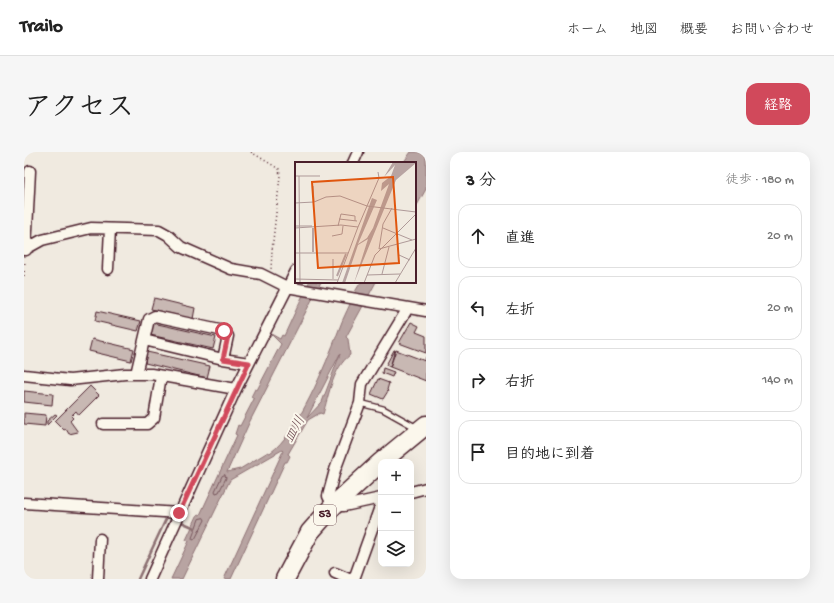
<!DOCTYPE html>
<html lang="ja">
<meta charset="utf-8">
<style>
body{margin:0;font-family:"Gochi Hand","Klee One",sans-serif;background:#f6f6f6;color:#222}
.controls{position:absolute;right:12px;bottom:12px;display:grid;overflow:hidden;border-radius:8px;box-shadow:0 4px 16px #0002}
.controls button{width:36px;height:36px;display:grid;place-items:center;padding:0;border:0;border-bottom:1px solid #e0e0e0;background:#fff;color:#222;font:20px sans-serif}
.stop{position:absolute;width:12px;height:12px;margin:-9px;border:3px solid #d1495b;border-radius:50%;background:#fff}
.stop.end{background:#d1495b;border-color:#fff;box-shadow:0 1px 4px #0008}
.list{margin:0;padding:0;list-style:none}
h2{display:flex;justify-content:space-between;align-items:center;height:52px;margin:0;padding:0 16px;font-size:17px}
h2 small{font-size:13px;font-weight:400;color:#767676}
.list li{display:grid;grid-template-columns:26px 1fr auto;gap:12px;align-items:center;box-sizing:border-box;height:64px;margin:0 8px 8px;padding:0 8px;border:1px solid #e0e0e0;border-radius:12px}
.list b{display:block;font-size:15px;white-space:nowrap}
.list em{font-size:13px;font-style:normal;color:#767676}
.icon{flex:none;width:22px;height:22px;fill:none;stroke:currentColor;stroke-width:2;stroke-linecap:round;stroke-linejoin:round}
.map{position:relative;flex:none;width:402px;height:427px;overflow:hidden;border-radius:12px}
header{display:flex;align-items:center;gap:24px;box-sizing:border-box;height:56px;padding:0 20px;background:#fff;border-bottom:1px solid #e0e0e0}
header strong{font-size:19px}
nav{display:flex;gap:22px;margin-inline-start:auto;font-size:14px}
.intro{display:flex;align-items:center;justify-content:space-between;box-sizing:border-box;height:96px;padding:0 24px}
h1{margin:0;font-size:28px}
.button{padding:10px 18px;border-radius:12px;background:#d1495b;color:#fff;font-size:14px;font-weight:700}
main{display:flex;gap:24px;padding:0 24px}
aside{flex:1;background:#fff;border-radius:12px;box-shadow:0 4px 16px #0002}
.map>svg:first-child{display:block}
.water{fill:#b8a4a2;stroke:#8c6f72;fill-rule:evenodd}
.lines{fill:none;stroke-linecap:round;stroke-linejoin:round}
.shore{stroke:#76545b;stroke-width:1}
.stream{stroke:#8c6f72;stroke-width:2.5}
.building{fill:#c8b8b3;stroke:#4a1f2b}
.lane-casing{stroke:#4a1f2b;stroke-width:8}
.street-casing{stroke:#4a1f2b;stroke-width:13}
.highway-casing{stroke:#4a1f2b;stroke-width:21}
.path{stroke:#4a1f2b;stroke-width:1.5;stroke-dasharray:1 3;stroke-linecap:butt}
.lane{stroke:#fbf7ec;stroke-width:5}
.street{stroke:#fbf7ec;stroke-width:10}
.highway{stroke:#fbf7ec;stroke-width:18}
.route{stroke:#d1495b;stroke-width:5}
.labels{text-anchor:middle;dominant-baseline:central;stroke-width:4;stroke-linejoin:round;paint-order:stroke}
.shield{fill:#fbf7ec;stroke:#7f6065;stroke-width:1}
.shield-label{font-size:12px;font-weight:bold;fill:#4a1f2b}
.water-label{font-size:14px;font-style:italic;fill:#704e55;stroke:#fbf7ec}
.inset-river{fill:none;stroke:#b8a4a2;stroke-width:2}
.inset-road{fill:none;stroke:#ae9998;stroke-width:1}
.view{fill:#e0560e;fill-opacity:0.15;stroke:#e0560e;stroke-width:2}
.inset-edge{fill:none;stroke:#4a1f2b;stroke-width:2}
</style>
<header>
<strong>Trailo</strong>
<nav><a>ホーム</a><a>地図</a><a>概要</a><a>お問い合わせ</a></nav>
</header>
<div class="intro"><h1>アクセス</h1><a class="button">経路</a></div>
<main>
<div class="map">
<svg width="402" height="427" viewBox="0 0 402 427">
<rect width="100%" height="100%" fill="#f0eae0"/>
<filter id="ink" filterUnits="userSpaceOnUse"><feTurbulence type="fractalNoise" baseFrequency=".025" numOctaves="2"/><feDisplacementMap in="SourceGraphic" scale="8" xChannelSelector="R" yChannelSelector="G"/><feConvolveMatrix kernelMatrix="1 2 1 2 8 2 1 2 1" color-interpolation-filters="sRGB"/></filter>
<g filter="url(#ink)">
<!-- water -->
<path class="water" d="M387 0H402V37L391 57V11H379Z
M285 130H297L226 269 203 320 216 317 244 300 246 301C274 281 302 212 314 180 319 165 327 152 332 138L337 130H352L322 185 324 187 326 203C309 216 305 242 299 262L296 261 284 268 264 302 266 304 263 310H261L207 427H200L259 299 258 298 206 328 158 427H147L165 389 162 388 174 362 176 363 213 283 211 282 214 273 216 274 230 247 227 245 231 237 233 238 257 192 247 182 256 187 258 183 260 184ZM316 202 298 250 283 266Z"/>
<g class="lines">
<!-- shore -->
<path class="shore" d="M201 323 202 326 195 340 192 341 191 339 198 324Z
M180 366 181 368 171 387 169 388 168 386 175 367Z"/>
<!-- stream -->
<path class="stream" d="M155 369 171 376
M114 427 142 367"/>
</g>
<!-- building -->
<path class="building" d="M130 146 171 156 169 167 127 157Z
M73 159 117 169 114 179 71 169Z
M387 170 395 174 392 180 402 184V201L375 191Z
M129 171 192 185 189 197 126 183Z
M68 187 110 197 107 209 65 199Z
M370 198H371L366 215 362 213Z
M372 198 401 209 402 205V229L366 215Z
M123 200 186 214 183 226 121 211Z
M359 216 370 220 368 225 358 221Z
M354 227 365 231 363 238 364 239 359 247 347 242Z
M66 234 75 243 55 263 52 259 47 264 49 266 46 269 54 280 45 282 42 277 40 278 31 269Z
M0 239 29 242 28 253 0 250Z
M0 261 22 263 21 274 0 272Z
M31 262 33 263 23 273V269Z"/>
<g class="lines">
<!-- lane casing -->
<g class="lane-casing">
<path id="lane" d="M336 251 359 257 393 276"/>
</g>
<!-- street casing -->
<g class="street-casing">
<path id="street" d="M329 11 334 0
M0 98 18 88 67 76 135 78 144 83 157 95 207 117 237 122 263 135 402 159
M2 98 6 19
M84 117 86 77
M120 188 199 207 225 211
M112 222 125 167 131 164 200 179 204 184 199 207
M0 223 46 228 101 222H127L212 237 272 119
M79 272H123L130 266 137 224
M387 340 402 336
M357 346 320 354H309L304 344 311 318 336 251 338 232 384 156
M0 351 155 361
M311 421 325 427
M74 427 76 387
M126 427 212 237
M330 427 357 352"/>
</g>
<!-- highway casing -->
<g class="highway-casing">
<path id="highway" d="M357 310 402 273
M261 427 286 380 309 354 357 310"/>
</g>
<!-- path -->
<path class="path" d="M227 0 255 17 256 24 248 98 247 118
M0 124 1 108"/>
<!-- lane -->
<use href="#lane" class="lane"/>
<!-- street -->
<use href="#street" class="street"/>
<!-- highway -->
<use href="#highway" class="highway"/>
</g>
</g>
<g class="lines" filter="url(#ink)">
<!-- route -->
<path class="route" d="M155 361 225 211 199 207 204 184 200 179"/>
</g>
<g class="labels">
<!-- shield labels -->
<rect class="shield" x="290" y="353" width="22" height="20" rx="3"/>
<g class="shield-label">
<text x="301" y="363">53</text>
</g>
<!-- water labels -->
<g class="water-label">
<text transform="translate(272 278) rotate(-62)">皿川</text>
</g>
</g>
<!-- overview -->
<g transform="translate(271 10)">
<rect width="121" height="121" fill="#f0eae0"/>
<path d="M98 0 121 1 101 18 59 121 73 77 63 83 50 121H47L77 36 82 38 63 82 72 76 78 66 94 22 86 29 87 21 96 14 100 3 89 15Z" fill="#b8a4a2"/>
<path class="inset-river" d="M18 90V66M42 114 51 92"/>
<path class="inset-road" d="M0 14H25M4 14 5 121M18 24 19 40M0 41 19 40 31 35 45 34 72 44 121 50M97 46 88 62 84 87 121 77M44 57 62 59M0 64H17M43 64 46 52 60 54V59M0 66 46 63 63 65 84 16 83 10M88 66 117 78M37 74 47 72 48 64M0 91H53M104 93 115 98M38 97V117M87 112 94 85M72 113 105 112M0 117 43 118M42 121 63 65M69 121 80 93 121 52M100 121 121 86"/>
<path class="view" d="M98 15 104 101 23 106 17 20Z"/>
<rect width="121" height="121" class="inset-edge"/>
</g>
</svg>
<div class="controls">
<button>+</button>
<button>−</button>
<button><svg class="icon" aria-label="layers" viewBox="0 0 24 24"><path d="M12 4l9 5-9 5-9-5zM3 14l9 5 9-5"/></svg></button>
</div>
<div class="stop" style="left:200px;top:179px"></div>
<div class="stop end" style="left:155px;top:361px"></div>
</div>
<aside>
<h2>3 分<small>徒歩 · 180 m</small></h2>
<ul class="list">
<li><svg class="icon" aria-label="ahead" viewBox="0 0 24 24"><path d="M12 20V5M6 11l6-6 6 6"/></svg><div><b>直進</b></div><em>20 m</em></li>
<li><svg class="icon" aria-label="left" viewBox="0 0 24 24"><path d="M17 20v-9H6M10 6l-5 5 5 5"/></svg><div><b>左折</b></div><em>20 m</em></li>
<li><svg class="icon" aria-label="right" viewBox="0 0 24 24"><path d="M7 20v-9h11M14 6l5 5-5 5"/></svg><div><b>右折</b></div><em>140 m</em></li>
<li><svg class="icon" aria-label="arrive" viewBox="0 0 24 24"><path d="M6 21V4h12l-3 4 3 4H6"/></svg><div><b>目的地に到着</b></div></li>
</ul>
</aside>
</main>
